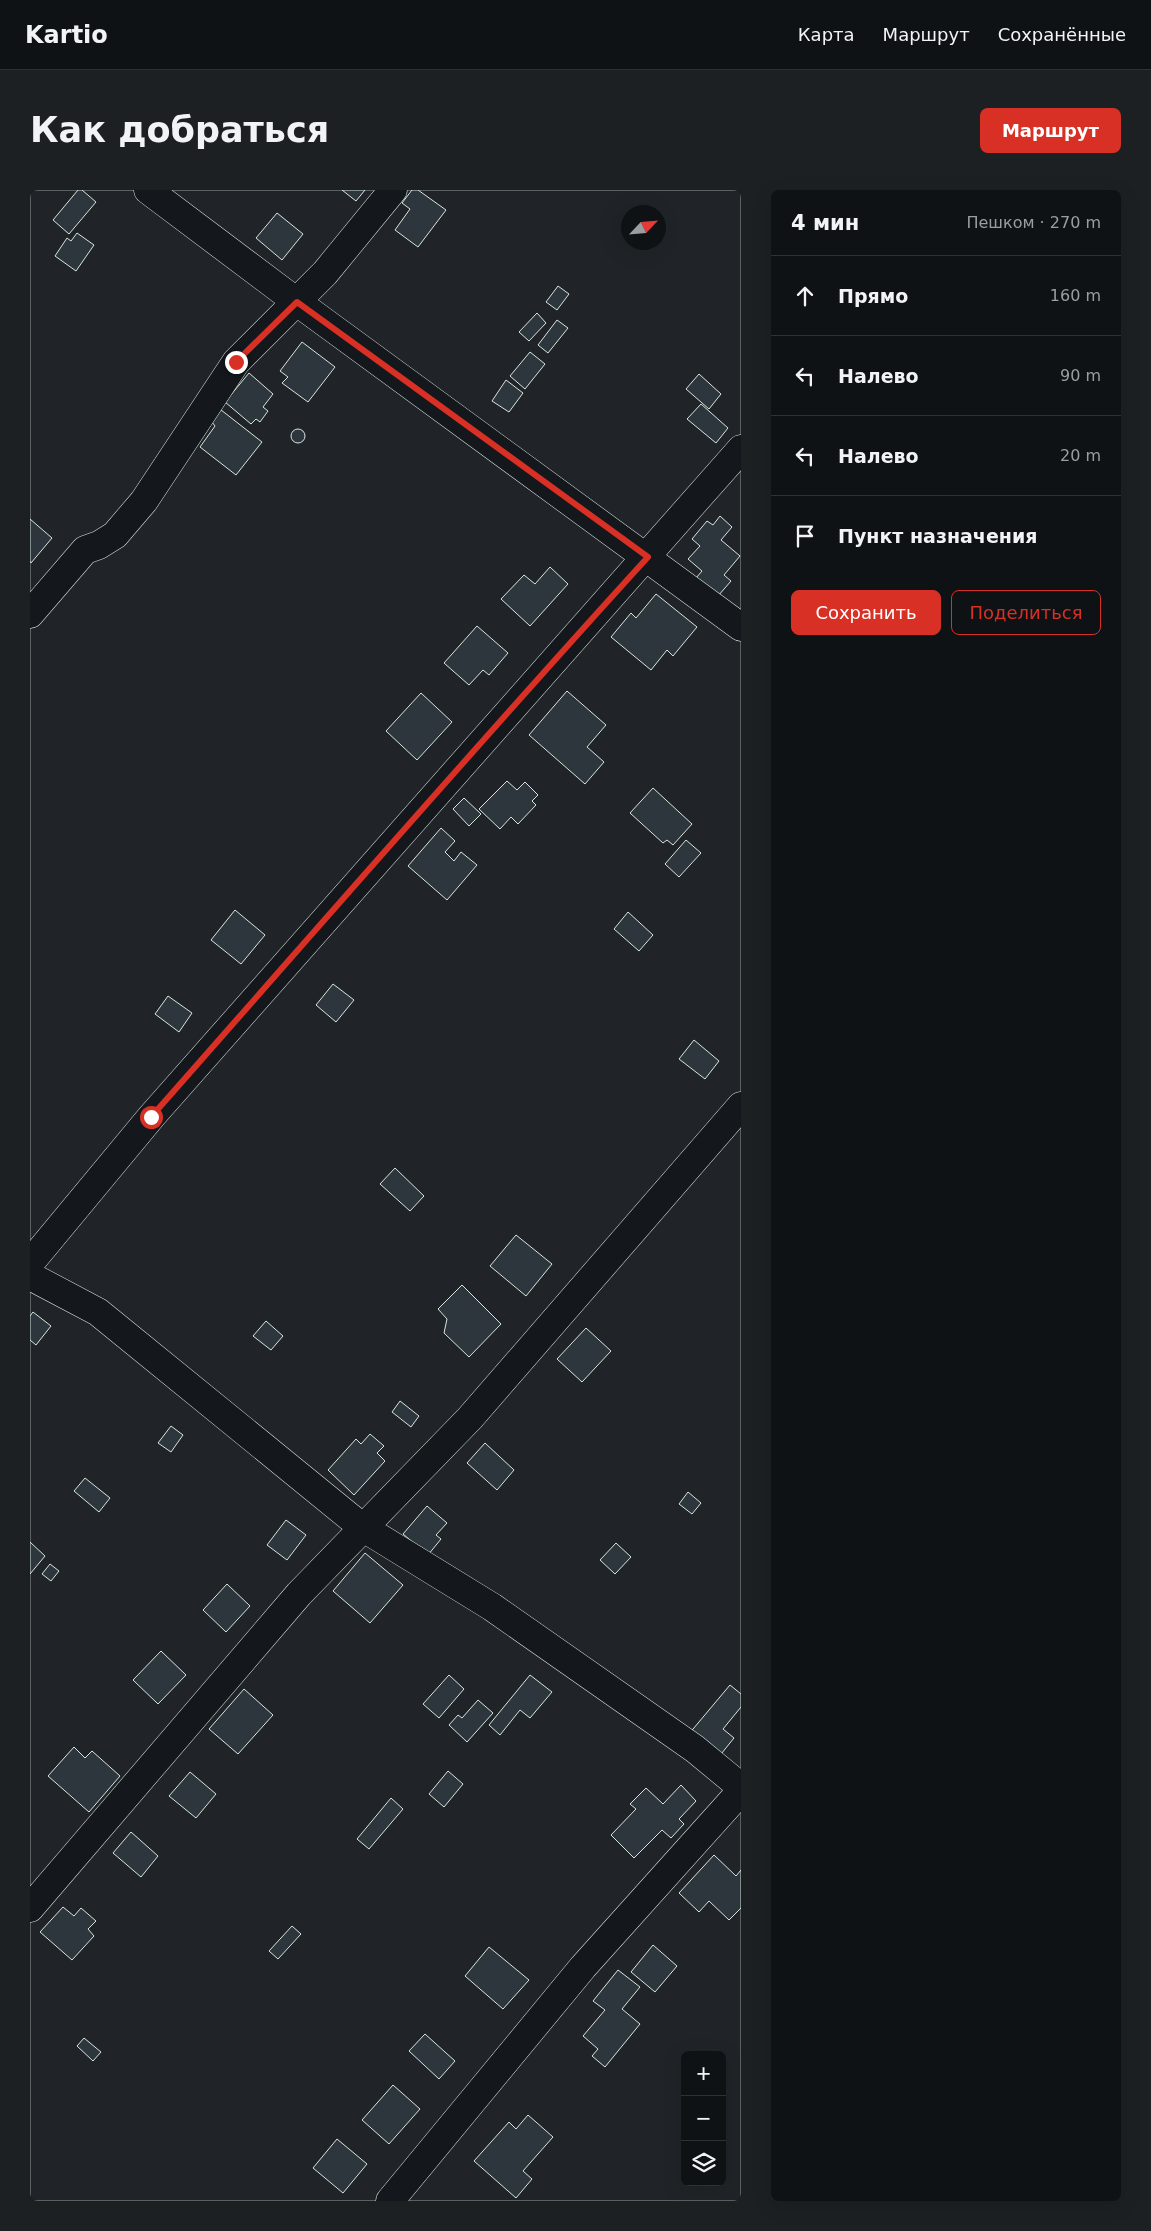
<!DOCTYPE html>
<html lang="ru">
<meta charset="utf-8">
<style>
body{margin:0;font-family:"DejaVu Sans",sans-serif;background:#1d2022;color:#f1f3f6}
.controls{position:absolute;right:15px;bottom:15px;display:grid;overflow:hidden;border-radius:8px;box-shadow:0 5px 20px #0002}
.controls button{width:45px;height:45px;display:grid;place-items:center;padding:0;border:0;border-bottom:1px solid #2f3234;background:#0f1215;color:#f1f3f6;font:25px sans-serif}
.compass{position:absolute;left:591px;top:15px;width:45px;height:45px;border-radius:50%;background:#0f1215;box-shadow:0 5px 20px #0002;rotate:64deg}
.stop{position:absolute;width:15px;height:15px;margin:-11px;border:4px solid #d93025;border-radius:50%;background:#fff}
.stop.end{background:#d93025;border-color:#fff;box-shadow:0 1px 5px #0008}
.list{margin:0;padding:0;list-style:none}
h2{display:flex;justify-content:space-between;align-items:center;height:65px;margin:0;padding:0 20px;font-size:21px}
h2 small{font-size:16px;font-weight:400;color:#9b9ea0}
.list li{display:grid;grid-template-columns:32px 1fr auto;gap:15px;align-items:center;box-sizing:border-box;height:80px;padding:0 20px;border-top:1px solid #2f3234}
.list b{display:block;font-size:19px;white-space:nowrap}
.list em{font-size:16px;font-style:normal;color:#9b9ea0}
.actions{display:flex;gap:10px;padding:15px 20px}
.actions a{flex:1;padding:11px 0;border:1px solid #d93025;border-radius:8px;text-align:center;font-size:18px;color:#d93025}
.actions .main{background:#d93025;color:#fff}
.icon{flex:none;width:28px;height:28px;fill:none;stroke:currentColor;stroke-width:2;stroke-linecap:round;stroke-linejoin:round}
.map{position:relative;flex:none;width:711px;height:2011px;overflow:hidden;border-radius:8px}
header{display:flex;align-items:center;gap:30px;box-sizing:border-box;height:70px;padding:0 25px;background:#0f1215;border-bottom:1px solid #2f3234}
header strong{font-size:24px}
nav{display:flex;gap:28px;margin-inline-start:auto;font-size:18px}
.intro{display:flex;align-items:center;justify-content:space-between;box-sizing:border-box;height:120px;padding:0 30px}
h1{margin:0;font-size:35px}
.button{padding:12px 22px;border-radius:8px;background:#d93025;color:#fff;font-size:18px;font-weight:700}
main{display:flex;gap:30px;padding:0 30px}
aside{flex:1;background:#0f1215;border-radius:8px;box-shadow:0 5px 20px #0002}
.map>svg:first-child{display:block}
.green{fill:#202428;stroke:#939e99;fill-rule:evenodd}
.building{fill:#2c363c;stroke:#d8e6dc}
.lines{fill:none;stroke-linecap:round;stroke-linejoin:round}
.minor-casing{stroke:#d8e6dc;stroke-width:29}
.minor{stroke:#14181c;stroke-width:28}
.route{stroke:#d93025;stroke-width:6}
</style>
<header>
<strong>Kartio</strong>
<nav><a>Карта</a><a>Маршрут</a><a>Сохранённые</a></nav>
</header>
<div class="intro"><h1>Как добраться</h1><a class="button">Маршрут</a></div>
<main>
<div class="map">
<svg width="711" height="2011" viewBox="0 0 711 2011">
<rect width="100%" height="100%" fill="#14181c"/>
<!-- green -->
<path class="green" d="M0 0H711V2011H0ZM598 22H628V52H598ZM655 1865H692V1992H655Z"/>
<!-- building -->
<path class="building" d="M48 0H52L66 12 39 44 23 30Z
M312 0H335L326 11Z
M382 0H388L416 20 388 57 365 40 380 19 372 13Z
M247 23 273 44 252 70 226 48Z
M47 43 64 55 46 81 25 66 37 48 41 51Z
M528 96 539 104 527 120 516 112Z
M507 123 516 133 499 151 489 142Z
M527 130 538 138 518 163 508 155Z
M272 152 305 177 278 212 252 193 258 187 250 181Z
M500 162 515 174 495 199 480 186Z
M219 183 243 204 233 217 238 221 230 232 226 229 221 234 195 212Z
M669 184 691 204 679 219 656 199Z
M476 190 493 203 479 222 462 211Z
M671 214 698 238 686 253 657 229Z
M186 216 232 252 206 285 170 257 185 236 178 227Z
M261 246a7 7 0 1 1 14 0a7 7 0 1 1-14 0Z
M690 326 702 337 691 350 710 366 694 385 701 391 688 406 666 388 672 381 658 369 670 356 662 349 677 331 683 335Z
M0 329 22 348 1 373 0 371Z
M520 377 538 394 500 436 471 409 494 385 505 394Z
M626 404 667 437 643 466 637 460 621 480 581 447 601 423 606 428Z
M447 436 478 463 459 485 453 480 439 495 414 473Z
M537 501 576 535 557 557 574 572 555 594 499 545Z
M391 503 422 532 387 570 356 541Z
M477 591 487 600 495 592 508 605 502 611 506 615 488 634 481 627 470 639 449 619Z
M623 598 662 634 643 655 637 650 633 653 600 623Z
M434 608 451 624 439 636 423 619Z
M411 638 425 651 415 662 424 671 431 662 447 675 417 710 378 676Z
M656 650 671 663 649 687 635 674Z
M205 720 235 745 211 774 181 750Z
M598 722 623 745 609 761 584 739Z
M303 794 324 810 306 832 286 815Z
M138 806 162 823 149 842 125 824Z
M664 850 689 871 675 889 649 869Z
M365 978 394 1006 380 1021 350 994Z
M486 1045 522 1074 496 1106 460 1076Z
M432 1095 471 1134 439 1167 414 1143 417 1129 408 1119Z
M3 1122 21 1136 6 1155 0 1150V1126Z
M236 1131 253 1146 241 1160 223 1146Z
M556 1138 581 1161 552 1192 527 1169Z
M370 1211 389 1226 381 1237 362 1222Z
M141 1236 153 1245 141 1262 128 1253Z
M340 1244 354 1256 347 1263 355 1271 324 1305 298 1280 326 1249 331 1254Z
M455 1253 484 1280 467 1300 437 1273Z
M55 1288 80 1308 69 1322 44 1301Z
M658 1302 671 1313 662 1324 649 1314Z
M397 1316 417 1333 406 1345 411 1349 398 1365 373 1344Z
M256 1330 276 1345 257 1370 237 1355Z
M0 1352 15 1366 0 1384Z
M586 1353 601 1367 585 1384 570 1370Z
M335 1363 373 1395 340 1433 303 1401Z
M20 1374 29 1381 21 1391 12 1384Z
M197 1394 220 1416 196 1442 173 1420Z
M131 1461 156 1485 128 1514 103 1490Z
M419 1485 434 1499 409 1528 393 1514Z
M500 1485 522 1502 500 1528 490 1520 470 1545 459 1535Z
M700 1495 711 1504V1517L693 1539 704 1548 687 1569 658 1545Z
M214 1499 243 1525 208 1564 179 1539Z
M448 1510 463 1523 437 1552 419 1535 428 1525 432 1528Z
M44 1557 55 1568 62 1561 90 1586 59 1622 18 1586Z
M418 1581 433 1594 414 1617 399 1604Z
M160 1582 186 1604 166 1628 139 1606Z
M651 1595 666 1611 649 1629 654 1634 641 1648 632 1640 604 1668 581 1645 606 1619 600 1614 616 1598 633 1614Z
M361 1608 373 1619 339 1659 327 1649Z
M101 1642 128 1666 111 1687 83 1663Z
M684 1665 706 1686 711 1680V1718L699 1730 679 1711 669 1722 649 1703Z
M33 1717 44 1726 51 1718 66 1731 58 1739 64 1746 42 1770 10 1742Z
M262 1736 271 1744 248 1769 239 1761Z
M623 1755 647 1776 625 1802 601 1782Z
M459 1757 499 1790 473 1819 435 1786Z
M588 1780 610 1797 592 1819 610 1834 575 1877 562 1866 568 1859 553 1846 575 1820 563 1811Z
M395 1844 425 1871 409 1889 379 1861Z
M54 1848 71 1862 63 1871 47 1856Z
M363 1895 390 1919 359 1954 332 1930Z
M498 1925 523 1947 493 1981 502 1989 486 2008 444 1971 479 1932 486 1939Z
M307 1949 337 1974 313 2003 283 1978Z"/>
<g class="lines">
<!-- minor casing -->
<g class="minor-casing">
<path id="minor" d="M118 0 267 112 711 437
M0 424 55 360 69 355 85 345 114 311 206 172 295 83 363 0
M0 1073 121 927 711 259
M0 1086 68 1122 332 1337 462 1417 665 1559 711 1597
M0 1718 269 1404 440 1228 711 916
M360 2011 553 1777 711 1601"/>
</g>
<!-- minor -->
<use href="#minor" class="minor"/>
</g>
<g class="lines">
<!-- route -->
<path class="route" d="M121 927C286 740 450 551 618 367L267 112 206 172"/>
</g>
</svg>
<div class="controls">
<button>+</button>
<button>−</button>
<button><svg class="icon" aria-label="layers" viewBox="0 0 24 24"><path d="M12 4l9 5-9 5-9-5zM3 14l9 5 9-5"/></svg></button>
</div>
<svg class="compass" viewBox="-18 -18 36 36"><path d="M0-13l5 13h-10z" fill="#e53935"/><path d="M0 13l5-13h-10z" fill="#9b9ea0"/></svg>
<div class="stop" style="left:121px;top:927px"></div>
<div class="stop end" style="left:206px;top:172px"></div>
</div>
<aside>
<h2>4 мин<small>Пешком · 270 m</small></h2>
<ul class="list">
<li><svg class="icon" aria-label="ahead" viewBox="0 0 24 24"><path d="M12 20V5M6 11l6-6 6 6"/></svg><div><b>Прямо</b></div><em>160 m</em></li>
<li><svg class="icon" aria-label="left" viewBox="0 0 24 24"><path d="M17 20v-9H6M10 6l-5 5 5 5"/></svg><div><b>Налево</b></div><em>90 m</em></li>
<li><svg class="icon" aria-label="left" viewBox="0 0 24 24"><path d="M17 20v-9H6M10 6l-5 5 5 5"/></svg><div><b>Налево</b></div><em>20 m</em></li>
<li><svg class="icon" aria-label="arrive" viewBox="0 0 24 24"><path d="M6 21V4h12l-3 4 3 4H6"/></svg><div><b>Пункт назначения</b></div></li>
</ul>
<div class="actions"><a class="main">Сохранить</a><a>Поделиться</a></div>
</aside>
</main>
